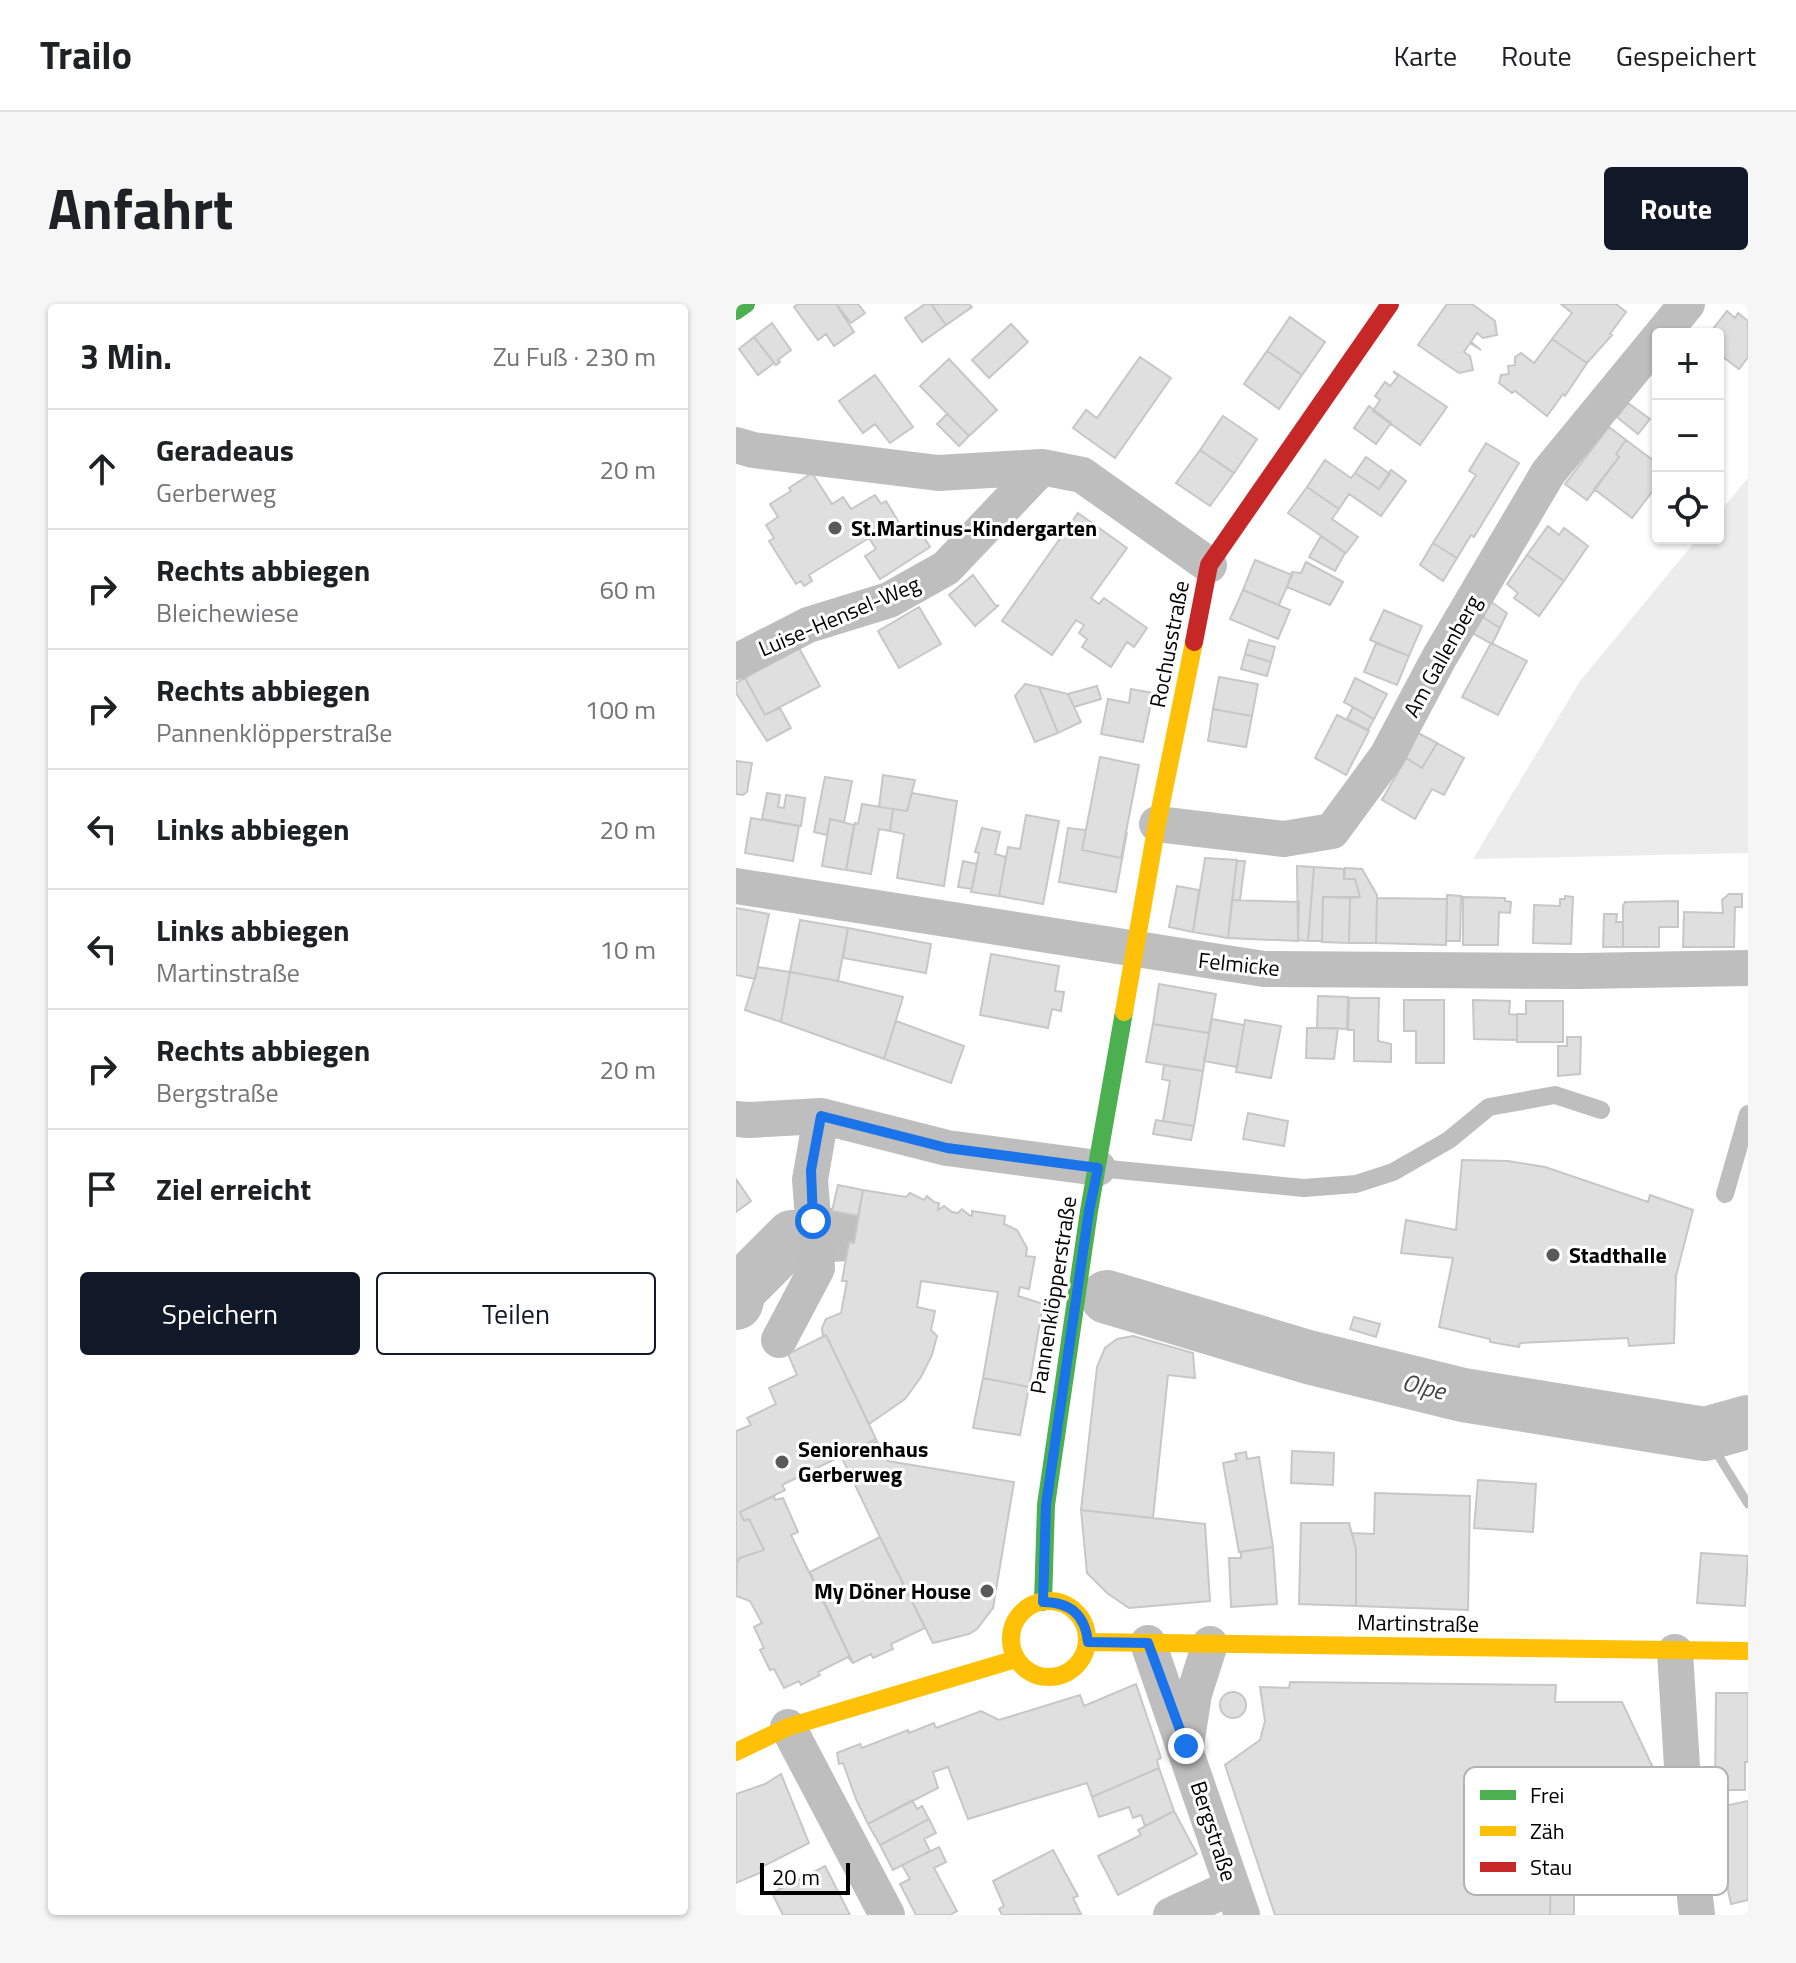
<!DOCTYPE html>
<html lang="de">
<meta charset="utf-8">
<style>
body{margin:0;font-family:"Titillium Web",sans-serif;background:#f6f6f6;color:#202124}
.controls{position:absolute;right:24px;top:24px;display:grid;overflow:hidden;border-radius:8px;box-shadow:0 2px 6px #0004}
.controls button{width:72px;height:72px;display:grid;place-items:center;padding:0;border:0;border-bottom:2px solid #e0e0e0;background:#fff;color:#202124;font:40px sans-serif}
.scale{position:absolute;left:24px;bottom:20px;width:90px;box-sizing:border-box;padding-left:8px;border:4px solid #000;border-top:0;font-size:22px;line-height:28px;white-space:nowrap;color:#000;-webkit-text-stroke:6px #fff;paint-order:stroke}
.stop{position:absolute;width:24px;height:24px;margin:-18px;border:6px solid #1a73e8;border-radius:50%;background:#fff}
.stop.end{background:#1a73e8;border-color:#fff;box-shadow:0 2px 8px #0008}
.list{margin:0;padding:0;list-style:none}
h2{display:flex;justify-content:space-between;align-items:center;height:104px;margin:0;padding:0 32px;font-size:34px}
h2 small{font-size:26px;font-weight:400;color:#757577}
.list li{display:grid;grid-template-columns:52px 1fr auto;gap:24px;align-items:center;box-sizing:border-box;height:120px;padding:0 32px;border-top:2px solid #e0e0e0}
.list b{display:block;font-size:30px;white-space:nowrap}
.list p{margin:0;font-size:26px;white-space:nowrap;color:#757577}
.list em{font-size:26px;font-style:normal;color:#757577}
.actions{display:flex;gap:16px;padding:24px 32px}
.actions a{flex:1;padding:18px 0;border:2px solid #111827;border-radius:8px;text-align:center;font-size:28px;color:#111827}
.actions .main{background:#111827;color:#fff}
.icon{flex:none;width:44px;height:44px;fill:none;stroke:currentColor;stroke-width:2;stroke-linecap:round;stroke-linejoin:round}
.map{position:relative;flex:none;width:1012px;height:1611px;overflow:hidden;border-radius:8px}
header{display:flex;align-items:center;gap:48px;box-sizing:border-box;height:112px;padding:0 40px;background:#fff;border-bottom:2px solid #e0e0e0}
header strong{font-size:38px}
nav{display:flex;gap:44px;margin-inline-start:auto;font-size:28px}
.intro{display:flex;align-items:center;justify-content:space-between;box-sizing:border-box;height:192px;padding:0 48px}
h1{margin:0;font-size:56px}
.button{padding:20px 36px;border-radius:8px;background:#111827;color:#fff;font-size:28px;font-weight:700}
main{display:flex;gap:48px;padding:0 48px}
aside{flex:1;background:#fff;border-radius:8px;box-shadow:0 2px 6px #0004}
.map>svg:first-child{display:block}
.green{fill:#ececec}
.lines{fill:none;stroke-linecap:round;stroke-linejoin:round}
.stream{stroke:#bfbfbf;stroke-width:9}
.river{stroke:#bfbfbf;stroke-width:54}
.building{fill:#dfdfdf;stroke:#c7c7c7;stroke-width:2}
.lane{stroke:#bebebe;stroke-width:18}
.street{stroke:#bebebe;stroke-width:36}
.fast{stroke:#4caf50;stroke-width:18}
.slow{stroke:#ffc107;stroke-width:18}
.jam{stroke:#c62828;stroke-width:18}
.route{stroke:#1a73e8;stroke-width:10}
.poi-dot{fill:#595959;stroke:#fff;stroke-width:3}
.labels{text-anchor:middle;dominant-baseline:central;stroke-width:6;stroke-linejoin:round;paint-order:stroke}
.poi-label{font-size:22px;font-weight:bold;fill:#000;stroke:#fff;text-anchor:start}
.street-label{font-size:22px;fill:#000;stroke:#fff}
.water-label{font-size:24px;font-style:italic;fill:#444;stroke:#fff}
.key{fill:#fff;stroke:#b2b2b2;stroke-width:2}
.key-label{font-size:22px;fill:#000}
</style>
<header>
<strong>Trailo</strong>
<nav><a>Karte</a><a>Route</a><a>Gespeichert</a></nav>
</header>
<div class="intro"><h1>Anfahrt</h1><a class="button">Route</a></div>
<main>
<aside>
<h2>3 Min.<small>Zu Fuß · 230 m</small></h2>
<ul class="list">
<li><svg class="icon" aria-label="ahead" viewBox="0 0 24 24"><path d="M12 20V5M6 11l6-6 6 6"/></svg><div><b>Geradeaus</b><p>Gerberweg</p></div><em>20 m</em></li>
<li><svg class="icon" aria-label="right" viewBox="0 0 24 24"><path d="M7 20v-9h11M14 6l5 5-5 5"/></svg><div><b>Rechts abbiegen</b><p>Bleichewiese</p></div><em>60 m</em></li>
<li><svg class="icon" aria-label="right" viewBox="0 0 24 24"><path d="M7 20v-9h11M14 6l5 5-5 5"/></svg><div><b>Rechts abbiegen</b><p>Pannenklöpperstraße</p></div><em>100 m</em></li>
<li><svg class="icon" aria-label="left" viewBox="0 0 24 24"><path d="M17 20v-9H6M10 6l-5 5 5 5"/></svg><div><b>Links abbiegen</b></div><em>20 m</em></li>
<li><svg class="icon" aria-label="left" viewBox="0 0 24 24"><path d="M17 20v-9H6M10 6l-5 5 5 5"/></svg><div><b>Links abbiegen</b><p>Martinstraße</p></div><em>10 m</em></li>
<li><svg class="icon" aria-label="right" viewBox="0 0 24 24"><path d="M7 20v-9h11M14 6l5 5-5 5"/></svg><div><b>Rechts abbiegen</b><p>Bergstraße</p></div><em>20 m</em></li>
<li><svg class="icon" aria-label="arrive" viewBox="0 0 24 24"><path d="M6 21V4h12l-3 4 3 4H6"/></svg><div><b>Ziel erreicht</b></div></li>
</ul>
<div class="actions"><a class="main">Speichern</a><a>Teilen</a></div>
</aside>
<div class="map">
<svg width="1012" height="1611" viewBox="0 0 1012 1611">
<rect width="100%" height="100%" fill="#fff"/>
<!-- green -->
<path class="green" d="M1012 174V549L737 555 844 377 962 234H982V210Z"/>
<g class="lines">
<!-- stream -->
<path class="stream" d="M969 1130 1012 1200"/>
<!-- river -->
<path class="river" d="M371 993 572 1053 727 1091 969 1130 1012 1118
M0 999 4 985 56 933 113 930"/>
</g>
<!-- building -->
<path class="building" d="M62 0H100L118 28 98 42 90 30 82 36 58 3Z
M100 0H122L129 9 115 19Z
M189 0H195L210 21 186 38 169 14Z
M195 0H233L236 3 210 21Z
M711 0H736L759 17 761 31 747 34 741 29 735 38 745 46 734 39 728 48 734 52 737 66 723 69 682 41Z
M825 0H880L890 8 874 30 876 31 851 59 816 35 836 9Z
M991 7 999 14 1002 9 1012 17V53L1003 65 982 49V30H973Z
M554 13 589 38 566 71 531 47Z
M36 19 55 46 42 56 44 58 40 61 18 33Z
M275 20 292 38 253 74 236 56Z
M18 33 38 59 22 71 3 45Z
M816 35 851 59 829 92 827 90 811 112 779 87 776 89 763 79 765 71 773 70 772 62 779 61V53L785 49 798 59Z
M531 47 566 71 543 105 508 80Z
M404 53 435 74 379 154 337 124 350 106 361 114Z
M213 55 261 106 233 132 184 82Z
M657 67 711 103 684 141 637 107 644 96 639 92 649 78 654 82 662 72Z
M139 71 177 123 154 139 139 120 127 129 103 97Z
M892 99 914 115 902 130 881 113Z
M633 102 655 119 640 140 618 124Z
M211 110 233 132 223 142 201 120Z
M487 112 521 135 498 169 464 146Z
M873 123 890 136 880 150 883 153 851 196 829 180Z
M890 136 922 160V180L896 214 858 185 883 153 880 150Z
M750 139 783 159 738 233 735 231 721 254 697 239 740 171 733 167Z
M464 146 498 169 474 202 440 179Z
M630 153 654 170 643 185 619 169Z
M589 156 615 174 619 169 643 185 655 166 670 177 645 212 613 190 603 205 571 183Z
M76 169 96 200 107 193 115 205 139 191 145 200 150 197 168 227 180 220 194 243 144 275 129 252 140 245 133 234 73 271 76 277 68 282 65 277 60 280 33 237 38 234 30 221 42 213 34 200 55 187 53 184Z
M571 183 603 205 596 215 622 233 610 249 552 209Z
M342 209 391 244 355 294 363 300 368 294 411 324 398 343 391 338 375 363 346 343 351 335 343 329 348 321 340 316 316 351 266 317Z
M812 222 823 231 828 224 852 242 828 277 791 251Z
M585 232 609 249 599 267 573 253Z
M697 239 721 254 707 277 684 261Z
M791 251 828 277 803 312 778 294 782 289 771 280Z
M519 256 556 271 543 301 507 286Z
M570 258 607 278 594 301 551 283 556 268 565 269Z
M237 271 260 302 263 301 239 322 213 291Z
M507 286 554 306 542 335 494 315Z
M750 294 771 309 764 324 742 310Z
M183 303 205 340 163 364 142 327Z
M648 306 686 322 673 352 634 336Z
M742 310 764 324 756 340 733 327Z
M513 336 539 343 535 358 509 350Z
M640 339 673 352 661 381 628 368Z
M755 339 791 357 762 411 726 393Z
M63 344 84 382 29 411 9 374Z
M509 350 535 358 531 372 505 365Z
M483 373 522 380 516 412 477 405Z
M9 374 29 411 44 404 55 424 31 437 0 389V379Z
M619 374 651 390 638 415 608 398Z
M289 380 303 383 322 429 299 438 279 392Z
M361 382 365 395 338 403 332 390Z
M303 383 332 390 345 418 322 429Z
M395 385 417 389 407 438 365 430 372 395 393 399Z
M617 403 638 415 632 426 611 415Z
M477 405 516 412 510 443 472 437Z
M601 411 633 427 610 471 579 454Z
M682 429 701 439 686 464 670 454Z
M701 439 728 454 708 491 696 485 679 515 646 496 670 454 686 464Z
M364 453 403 461 385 554 346 546Z
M0 457 16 459 11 488 7 491 0 490Z
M147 471 179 476 171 507 143 503Z
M89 473 116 477 108 518 94 515 91 531 78 528Z
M31 489 44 491 42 503 48 504 50 491 69 494 65 522 26 515Z
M176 489 221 497 208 582 161 574 168 530 154 527 157 505 171 507Z
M126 500 157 505 154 527 143 525 135 570 110 566 119 519 122 520Z
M290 511 323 517 307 600 263 592 272 543 284 545Z
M15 514 63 522 57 557 9 549Z
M94 515 118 521 110 566 86 562Z
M246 524 264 528 259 550 270 553 263 592 235 588 243 549 239 548Z
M332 524 350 526 346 546 385 554 391 528 380 588 323 578Z
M469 554 501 556 492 634 457 628Z
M227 557 241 560 236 585 222 583Z
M501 557H509L504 596H496Z
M561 562 578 563 572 637 562 636Z
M578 563 608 565V575H619L624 593H587L586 637H572Z
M609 564 626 565 641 591 640 639H613L614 594 624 593 619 575H608Z
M441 582 463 586 457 628 433 623Z
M993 590H1006V603H999L998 643H947L948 608 987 609 986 596Z
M711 591 725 592 724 637H710Z
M829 592 837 593 835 640 797 639 798 601 824 602V595H829Z
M587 593 614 594 613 639 586 638Z
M727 593 769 594V597L775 598 774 609 763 608 762 641H727Z
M641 594 711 595 710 641 640 639Z
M496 596 563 598 562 637 492 634Z
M942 597V623H923V643H887V602L889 598Z
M0 604 33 610 19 675 0 671Z
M868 610H881L880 618H887V643H867Z
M64 616 112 624 102 677 54 668Z
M112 624 195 640 190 669 107 654Z
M255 650 323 662 319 687 328 688 325 707 316 705 312 724 244 711Z
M22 663 54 668 45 718 9 706Z
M54 668 102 677 167 693 148 755 45 718Z
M423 680 480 690 473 729 417 720Z
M582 692 612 693 611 725 581 724Z
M613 694H643L642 737 655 740V758L618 757V726H612Z
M668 696H708V759H680V727H668Z
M737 696 774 697 773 710 781 711V736L738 735Z
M790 697H827V738H781V710H790Z
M476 715 508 721 501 763 468 757Z
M509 716 545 722 535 774 500 768Z
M160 717 228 742 215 779 148 755Z
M417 720 473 729 467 767 410 758Z
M571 724H602L598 755 570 754Z
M831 733H845L844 770 822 772V742H831Z
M428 761 467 767 458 822 427 817 434 777 426 775Z
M512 809 552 817 548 842 507 835Z
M420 816 458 822 455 836 417 830Z
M726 856 772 857 809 863 912 898 914 891 957 906 940 972 938 1039 893 1042 892 1034 784 1039 783 1043 754 1038V1035L703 1023 717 954 665 949 670 916 720 926Z
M0 875 15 897 0 908Z
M102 881 127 886 122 912 96 907Z
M127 886 170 893 174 889 188 896 191 892 198 898 203 899 202 906 208 902 216 908 222 909 226 905 233 911 236 912V907L269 912 268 920 281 926 291 944 290 952 299 953 293 985 284 983 282 992 307 1000 293 1083 247 1074 262 988 185 977 181 1003 199 1007 195 1026 201 1032 196 1051 185 1073 169 1095 133 1120 90 1031 87 1033 86 1024 90 1015 105 1009 111 977H106L113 938 118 939Z
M618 1013 644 1020 640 1033 614 1025Z
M90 1031 140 1135 46 1181 49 1186 4 1208 8 1217 13 1215 28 1246 1 1255 2 1258 0 1259V1127L15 1121 11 1114 40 1100 33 1084 61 1071 52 1050Z
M397 1032 457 1049 459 1074 432 1071 417 1214 345 1206 361 1063 369 1044 381 1035Z
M247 1074 293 1083 284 1131 237 1124Z
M141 1137 152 1157 278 1178 257 1304 241 1325 233 1330 197 1339 144 1233 106 1154Z
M556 1147 598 1149 597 1181 555 1179Z
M510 1148 511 1155 523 1153 537 1243 503 1248 487 1159 501 1156 499 1150Z
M742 1176 800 1180 797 1228 738 1224Z
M639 1189 734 1192 732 1306 620 1302V1245L616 1229 638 1230Z
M38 1192 39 1196 47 1194 62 1228 55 1231 117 1359 112 1353 82 1368 84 1371 65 1381 63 1377 48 1384 38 1365 34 1366 24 1346 28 1344 18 1323 26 1319 14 1297 0 1292 1 1255 28 1246 13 1215 8 1217 4 1208Z
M345 1206 469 1220 474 1297 393 1304 371 1289 351 1269Z
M565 1219H613L620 1245V1302L563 1300Z
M144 1233 189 1324 155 1340 157 1345 137 1354 135 1350 117 1359 74 1268Z
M537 1243 541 1300 495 1303 493 1254H505V1248Z
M965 1249 1012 1252 1009 1302 961 1299Z
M554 1378 820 1381 819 1398H886L919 1468 916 1540 904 1560 815 1559 814 1611H539L489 1461 524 1436 529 1417 524 1383 553 1384Z
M400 1380 425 1454 421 1456 423 1464 356 1493 351 1479 232 1515 212 1463 197 1468 202 1484 132 1520 120 1495 107 1459 103 1460 101 1449 124 1440 126 1444 172 1426 173 1429 198 1419 200 1424 245 1407 263 1416 344 1391 348 1402Z
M484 1401a13 13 0 1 1 26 0a13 13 0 1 1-26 0Z
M980 1389H1012V1458H1009V1486H979Z
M423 1464 438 1507 409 1522 405 1511 397 1514 393 1503 363 1513 356 1493Z
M45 1470 73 1539 24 1564 26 1568 0 1579V1490L29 1480Z
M176 1496 181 1505 186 1502 193 1515 144 1541 132 1520Z
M1012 1497V1596L995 1600 974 1505Z
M438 1507 461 1550 382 1591 362 1552 405 1531 402 1526Z
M193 1515 200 1529 188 1535 194 1547 157 1566 144 1541Z
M203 1543 210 1558 198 1564 221 1607 214 1611H180L164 1580 174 1575 166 1561Z
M317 1546 342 1592 337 1594 345 1610 266 1611 263 1605 268 1602 257 1577Z
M838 1558V1611H814L815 1559Z
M89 1562 114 1611H47L36 1589Z"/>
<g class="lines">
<!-- lane -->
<path class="lane" d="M362 864 568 884 620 880 657 868 713 836 753 803 819 791 865 806
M989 890 1012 810"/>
<!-- street -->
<path class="street" d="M926 30 951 0
M0 141 17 146 202 169 306 163 346 171 473 261
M0 358 72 321 153 296 210 264 306 163
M421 520 548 535 596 527 651 452 703 354 812 169 922 35
M0 582 528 665 846 667 1012 664
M0 815 13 816 85 812 211 844 362 864
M43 1036 81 964 74 876 85 812
M412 1339 506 1611
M939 1348 948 1495 961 1611
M52 1423 151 1611
M450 1441 458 1390 474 1340
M435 1611 496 1583"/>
<!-- fast -->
<path class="fast" d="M0 7 10 0
M307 1298 310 1201 353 907 388 708"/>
<!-- slow -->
<path class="slow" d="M388 708 421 520 458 338
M275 1335a38 38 0 1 1 76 0a38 38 0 1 1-76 0Z
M352 1338 1012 1347
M0 1448 52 1423 280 1355"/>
<!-- jam -->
<path class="jam" d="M458 338 473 261 654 0"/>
</g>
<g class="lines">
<!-- route -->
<path class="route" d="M77 917 75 866 85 812 211 844 362 864 353 907 310 1201 307 1298C334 1298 349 1311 352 1338L412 1339 450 1442"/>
</g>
<!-- markers -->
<g class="poi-dot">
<circle cx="99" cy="224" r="8"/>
<circle cx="817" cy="951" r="8"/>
<circle cx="46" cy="1158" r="8"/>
<circle cx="251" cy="1287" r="8"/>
</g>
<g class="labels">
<!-- poi labels -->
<g class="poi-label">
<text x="115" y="224">St.Martinus-Kindergarten</text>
<text x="833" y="951">Stadthalle</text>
<text x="62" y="1145">Seniorenhaus<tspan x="62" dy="25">Gerberweg</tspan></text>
<text x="235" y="1287" text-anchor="end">My Döner House</text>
</g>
<!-- street labels -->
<g class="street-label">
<text transform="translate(103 312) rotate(-23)">Luise-Hensel-Weg</text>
<text transform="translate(433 340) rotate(-79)">Rochusstraße</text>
<text transform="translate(706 352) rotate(-61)">Am Gallenberg</text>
<text transform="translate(503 660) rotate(6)">Felmicke</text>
<text transform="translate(317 991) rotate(-81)">Pannenklöpperstraße</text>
<text transform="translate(682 1319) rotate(1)">Martinstraße</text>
<text transform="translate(478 1527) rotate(72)">Bergstraße</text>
</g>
<!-- water labels -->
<g class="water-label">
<text transform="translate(688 1082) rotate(14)">Olpe</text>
</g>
</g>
<!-- legend -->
<rect x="728" y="1463" width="264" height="128" rx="12" class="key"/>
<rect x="744" y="1486" width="36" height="10" fill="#4caf50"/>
<rect x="744" y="1522" width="36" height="10" fill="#ffc107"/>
<rect x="744" y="1558" width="36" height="10" fill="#c62828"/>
<g class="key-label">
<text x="794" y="1499">Frei</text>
<text x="794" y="1535">Zäh</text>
<text x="794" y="1571">Stau</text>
</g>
</svg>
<div class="controls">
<button>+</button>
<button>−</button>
<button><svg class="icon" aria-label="locate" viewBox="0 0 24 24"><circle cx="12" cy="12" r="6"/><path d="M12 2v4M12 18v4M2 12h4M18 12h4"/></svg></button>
</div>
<div class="scale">20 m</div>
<div class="stop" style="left:77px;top:917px"></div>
<div class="stop end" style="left:450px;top:1442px"></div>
</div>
</main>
